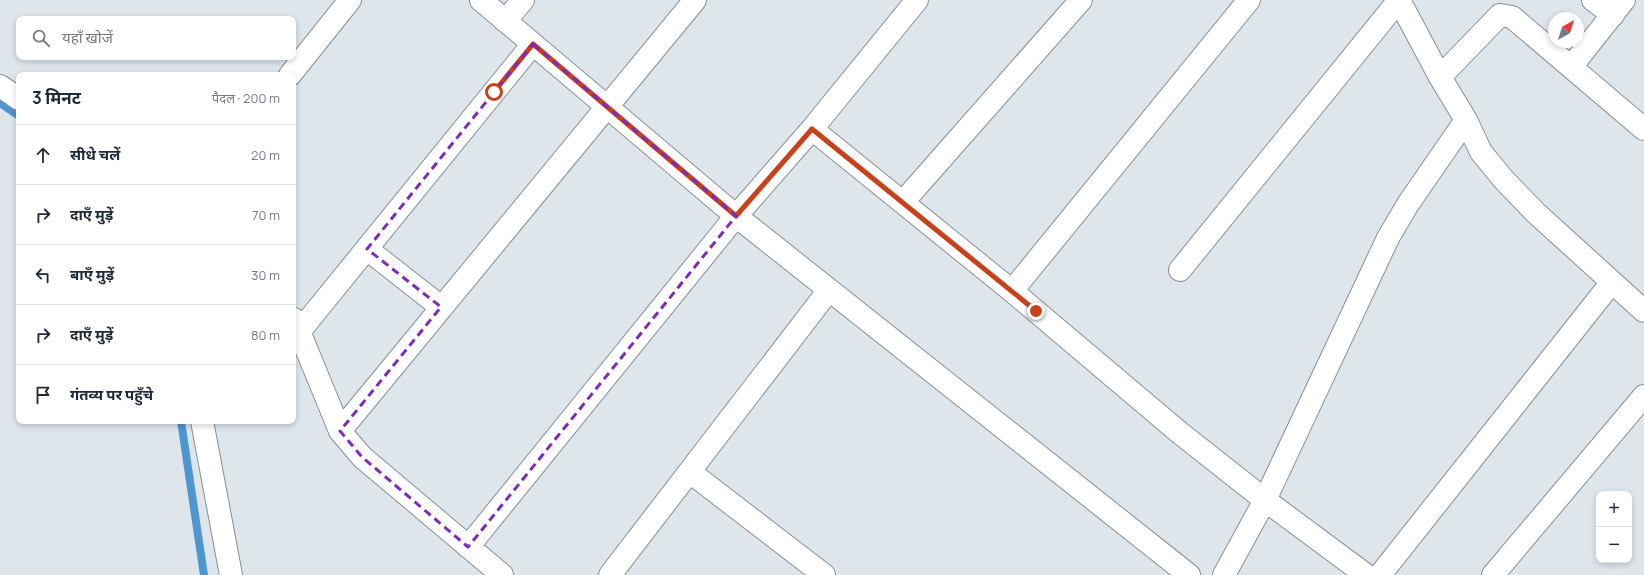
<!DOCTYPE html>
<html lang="hi">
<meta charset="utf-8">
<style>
body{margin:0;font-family:Manrope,"Noto Sans Devanagari",sans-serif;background:#f2f2f3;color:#1f2937}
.controls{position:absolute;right:12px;bottom:12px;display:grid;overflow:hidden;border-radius:8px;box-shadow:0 2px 6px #0003}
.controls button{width:36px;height:36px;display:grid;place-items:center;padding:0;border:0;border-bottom:1px solid #e0e1e3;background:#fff;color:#1f2937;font:20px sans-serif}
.compass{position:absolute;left:1548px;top:12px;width:36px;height:36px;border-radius:50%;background:#fff;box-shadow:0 2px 6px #0003;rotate:39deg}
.stop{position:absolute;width:12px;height:12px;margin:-9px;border:3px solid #c94119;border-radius:50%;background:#fff}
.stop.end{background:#c94119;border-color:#fff;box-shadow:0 1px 4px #0008}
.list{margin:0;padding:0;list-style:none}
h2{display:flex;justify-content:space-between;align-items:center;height:52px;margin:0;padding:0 16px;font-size:17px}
h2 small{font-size:13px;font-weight:400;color:#747a83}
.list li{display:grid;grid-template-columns:26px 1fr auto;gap:12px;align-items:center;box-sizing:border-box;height:60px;padding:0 16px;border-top:1px solid #e0e1e3}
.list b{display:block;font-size:15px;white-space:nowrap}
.list em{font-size:13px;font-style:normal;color:#747a83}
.icon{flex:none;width:22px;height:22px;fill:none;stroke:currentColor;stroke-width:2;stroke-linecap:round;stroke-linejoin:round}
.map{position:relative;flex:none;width:1644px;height:575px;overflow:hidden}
.search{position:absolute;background:#fff;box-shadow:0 2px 6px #0003;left:16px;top:16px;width:280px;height:44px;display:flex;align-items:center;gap:10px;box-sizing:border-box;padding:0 14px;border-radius:8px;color:#747a83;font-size:15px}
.panel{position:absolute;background:#fff;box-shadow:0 2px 6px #0003;left:16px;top:72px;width:280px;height:352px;border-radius:8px}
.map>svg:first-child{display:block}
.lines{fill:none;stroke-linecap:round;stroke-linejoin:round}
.stream{stroke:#4e96d0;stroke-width:8}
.minor-casing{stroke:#888f95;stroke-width:24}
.minor{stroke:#fff;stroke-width:22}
.route{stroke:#c94119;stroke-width:5}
.marked{fill:none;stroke:#7b2cbf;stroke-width:3;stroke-dasharray:8 5;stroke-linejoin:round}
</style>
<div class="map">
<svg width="1644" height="575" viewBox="0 0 1644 575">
<rect width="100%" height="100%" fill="#dee5eb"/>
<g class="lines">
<!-- stream -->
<path class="stream" d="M0 103 19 116
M181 421 204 575"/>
<!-- minor casing -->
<g class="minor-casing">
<path id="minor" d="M481 0 736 216 1189 575
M1399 0 1440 77 1466 120 1481 152 1504 180 1537 214 1644 311
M1593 0 1613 15
M505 21 523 0
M1571 67 1624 0
M290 75 350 0
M1440 77 1500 15 1512 17 1644 129
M0 86 19 99
M812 129 1012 291 1180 433 1265 500 1366 575
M903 202 1081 0
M367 249 441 307
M1180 270 1399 0
M1012 291 1249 0
M294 319 340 431 362 457 502 575
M299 332 533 44
M202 421 231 575
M340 431 695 0
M690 472 824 575
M468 547 736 216 812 129 917 0
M610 575 829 290
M1224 575 1265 500 1388 238 1408 204 1466 120
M1380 575 1612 282
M1493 575 1644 396"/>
</g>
<!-- minor -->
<use href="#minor" class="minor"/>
</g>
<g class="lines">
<!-- route -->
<path class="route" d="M494 92 533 44 736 216 812 129 1036 311"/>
</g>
<!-- marked area -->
<path class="marked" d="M533 44 736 216 468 547 362 457 340 431 441 307 367 249Z"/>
</svg>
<div class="controls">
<button>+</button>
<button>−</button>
</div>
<svg class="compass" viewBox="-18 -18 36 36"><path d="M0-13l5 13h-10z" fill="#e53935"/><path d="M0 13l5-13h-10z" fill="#747a83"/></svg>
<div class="stop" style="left:494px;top:92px"></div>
<div class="stop end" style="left:1036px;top:311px"></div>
<div class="search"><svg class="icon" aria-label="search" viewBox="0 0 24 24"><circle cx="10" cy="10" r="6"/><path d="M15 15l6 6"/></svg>यहाँ खोजें</div>
<section class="panel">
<h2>3 मिनट<small>पैदल · 200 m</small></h2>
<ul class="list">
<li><svg class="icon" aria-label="ahead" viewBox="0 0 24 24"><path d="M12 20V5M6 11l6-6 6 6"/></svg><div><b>सीधे चलें</b></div><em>20 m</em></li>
<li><svg class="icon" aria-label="right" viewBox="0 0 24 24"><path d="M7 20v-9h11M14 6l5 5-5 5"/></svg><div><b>दाएँ मुड़ें</b></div><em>70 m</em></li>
<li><svg class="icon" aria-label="left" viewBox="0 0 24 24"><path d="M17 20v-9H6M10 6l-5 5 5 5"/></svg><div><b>बाएँ मुड़ें</b></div><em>30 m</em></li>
<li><svg class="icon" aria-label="right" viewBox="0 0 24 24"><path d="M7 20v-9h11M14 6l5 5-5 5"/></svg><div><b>दाएँ मुड़ें</b></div><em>80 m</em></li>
<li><svg class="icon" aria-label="arrive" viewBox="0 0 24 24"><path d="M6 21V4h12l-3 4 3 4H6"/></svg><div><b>गंतव्य पर पहुँचे</b></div></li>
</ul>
</section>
</div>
